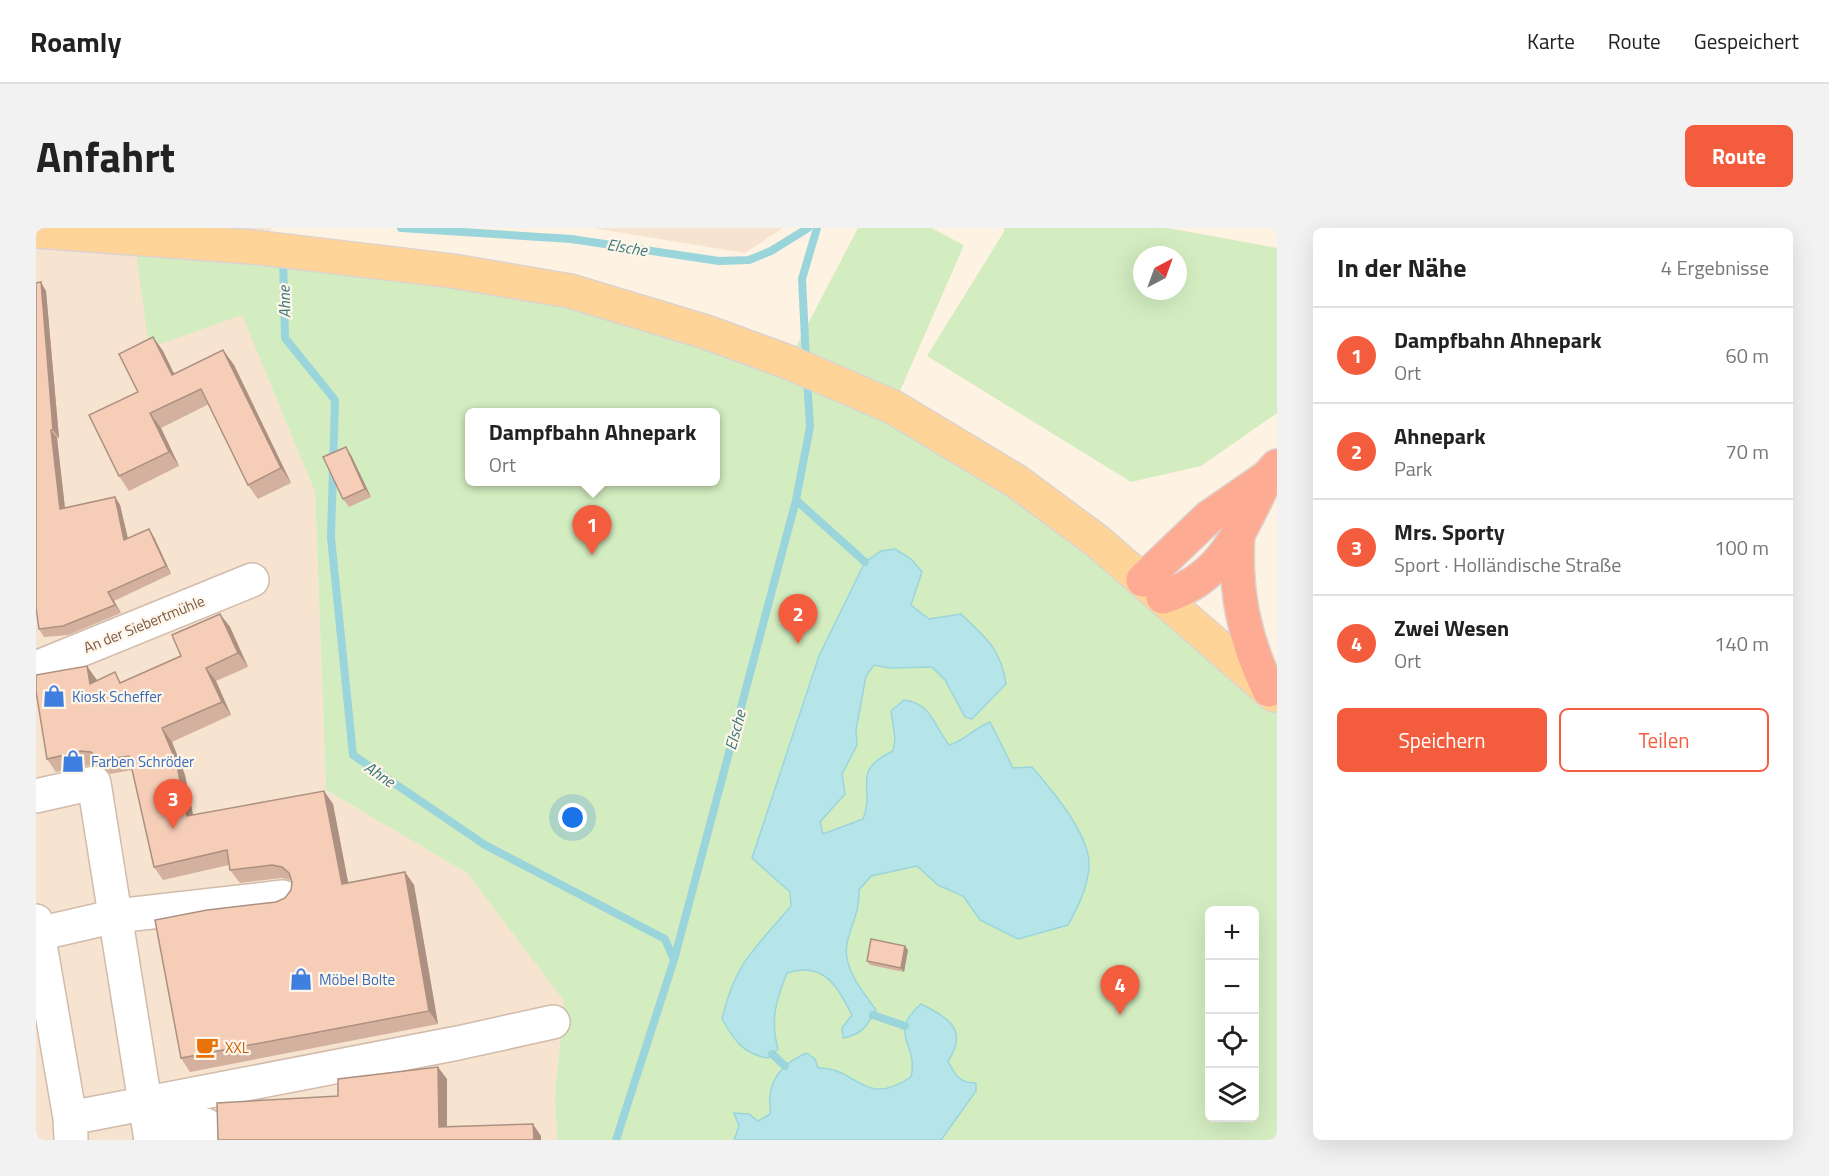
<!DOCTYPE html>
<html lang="de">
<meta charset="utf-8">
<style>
body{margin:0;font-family:"Titillium Web",sans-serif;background:#f2f2f2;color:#222}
.controls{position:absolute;right:18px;bottom:18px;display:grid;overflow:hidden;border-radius:9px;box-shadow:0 6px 24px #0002}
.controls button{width:54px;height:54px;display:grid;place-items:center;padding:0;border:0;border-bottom:2px solid #e0e0e0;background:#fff;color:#222;font:30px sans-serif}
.compass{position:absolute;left:1097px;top:18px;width:54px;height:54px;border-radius:50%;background:#fff;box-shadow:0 6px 24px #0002;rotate:41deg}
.you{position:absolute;left:537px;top:590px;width:21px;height:21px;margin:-15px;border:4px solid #fff;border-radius:50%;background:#1a73e8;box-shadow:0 0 0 9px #1a73e833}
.badge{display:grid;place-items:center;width:39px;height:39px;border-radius:50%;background:#f35d3d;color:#fff;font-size:20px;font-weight:700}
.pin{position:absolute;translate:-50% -50px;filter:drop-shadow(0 2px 3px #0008)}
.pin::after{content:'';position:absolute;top:32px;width:21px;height:18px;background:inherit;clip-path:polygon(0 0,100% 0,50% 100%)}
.popup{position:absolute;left:429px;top:180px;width:255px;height:78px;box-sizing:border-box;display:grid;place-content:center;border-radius:9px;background:#fff;filter:drop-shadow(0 2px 4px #0005);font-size:20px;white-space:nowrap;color:#767676}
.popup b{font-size:22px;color:#222}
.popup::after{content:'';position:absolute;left:50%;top:100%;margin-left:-12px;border:12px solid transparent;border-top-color:#fff}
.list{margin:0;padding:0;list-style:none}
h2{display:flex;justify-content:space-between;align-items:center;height:78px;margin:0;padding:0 24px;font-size:26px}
h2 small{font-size:20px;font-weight:400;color:#767676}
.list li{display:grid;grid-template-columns:39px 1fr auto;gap:18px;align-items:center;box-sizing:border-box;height:96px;padding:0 24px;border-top:2px solid #e0e0e0}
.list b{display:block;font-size:22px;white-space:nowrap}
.list p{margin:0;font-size:20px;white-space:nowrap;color:#767676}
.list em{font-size:20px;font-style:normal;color:#767676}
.actions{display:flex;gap:12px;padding:18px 24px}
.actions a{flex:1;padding:14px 0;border:2px solid #f35d3d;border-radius:9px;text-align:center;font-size:21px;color:#f35d3d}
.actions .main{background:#f35d3d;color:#fff}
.icon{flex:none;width:33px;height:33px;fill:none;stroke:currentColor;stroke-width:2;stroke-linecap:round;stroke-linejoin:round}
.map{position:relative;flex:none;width:1241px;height:912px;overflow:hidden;border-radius:9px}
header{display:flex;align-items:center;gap:36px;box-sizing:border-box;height:84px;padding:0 30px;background:#fff;border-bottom:2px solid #e0e0e0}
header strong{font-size:28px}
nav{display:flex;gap:33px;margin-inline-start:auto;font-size:21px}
.intro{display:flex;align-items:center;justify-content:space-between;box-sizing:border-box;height:144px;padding:0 36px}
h1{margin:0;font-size:42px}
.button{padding:15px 27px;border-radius:9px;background:#f35d3d;color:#fff;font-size:21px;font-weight:700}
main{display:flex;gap:36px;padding:0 36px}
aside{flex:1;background:#fff;border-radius:9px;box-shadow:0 6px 24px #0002}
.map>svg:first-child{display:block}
.residential{fill:#f6e3d0}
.green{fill:#d4edc0;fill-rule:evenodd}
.water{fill:#b5e4e9;stroke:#9ad5dc;stroke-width:1.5}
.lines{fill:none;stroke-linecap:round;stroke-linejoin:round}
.stream{stroke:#9ad5dc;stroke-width:8}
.minor-casing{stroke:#d2bbaa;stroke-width:36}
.major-casing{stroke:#dcd3cf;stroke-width:36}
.highway-casing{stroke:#dcd3cf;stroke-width:36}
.minor{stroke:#fff;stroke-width:33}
.major{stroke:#ffd498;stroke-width:33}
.highway{stroke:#feab94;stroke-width:33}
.wall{fill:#d4b19e}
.shaded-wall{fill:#ac9081}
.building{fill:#f6ceb8;stroke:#ac9081;stroke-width:1.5}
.labels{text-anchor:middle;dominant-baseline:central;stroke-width:4.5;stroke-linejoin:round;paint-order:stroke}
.street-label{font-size:15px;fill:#785646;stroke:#fff6ea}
.shop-label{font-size:15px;fill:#366cbe;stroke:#fff6ea;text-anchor:start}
.food-label{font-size:15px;fill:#c56008;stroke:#fff6ea;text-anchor:start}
.water-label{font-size:16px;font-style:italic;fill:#39767f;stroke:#fff6ea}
</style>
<header>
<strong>Roamly</strong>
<nav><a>Karte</a><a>Route</a><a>Gespeichert</a></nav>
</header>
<div class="intro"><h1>Anfahrt</h1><a class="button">Route</a></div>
<main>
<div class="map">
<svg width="1241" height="912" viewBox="0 0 1241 912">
<rect width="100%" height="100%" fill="#fef2e2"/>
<!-- residential -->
<path class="residential" d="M0 0H236L196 61 279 264 290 562 431 645 528 773 519 867 521 912H0Z
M557 0H747L709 25Z"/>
<!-- green -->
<path class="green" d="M822 0H895L928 17 857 179 919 214 1241 470V912H521L519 867 528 773 431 645 290 562 279 264 206 87 113 120 98 8 417 43 752 134ZM433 184H679V254H433ZM1174 682H1218V890H1174Z
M967 0H1132L1241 20V185L1165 238 1095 254 891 128 969 2ZM1106 27H1142V63H1106Z"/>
<!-- water -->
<path class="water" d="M859 321 875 331 886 344 875 377 893 391 925 386C950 410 965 421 970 456L936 491 929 489 909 452 896 439 853 440 838 437 830 448 820 502 821 517 806 546 809 566 784 594 787 606 827 591C840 559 813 544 857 523L859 511 855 483 868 472C896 476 897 496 913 517 929 513 938 500 954 494L977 540 996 539C1016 562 1056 609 1053 640 1051 661 1042 679 1032 697L982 711 944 692 927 668 902 657 881 638 835 648 823 662C824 681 817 693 812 711 804 738 826 762 840 782 830 799 827 806 807 810L806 800 816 787C801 758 788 733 751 745 740 772 734 792 742 821L732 830C707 826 698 812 686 791 699 734 719 721 755 678L754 664 716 630 783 428 829 334 845 323Z
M885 776C912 789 933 802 912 833 919 847 923 855 940 855V863L905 912H698L703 898 698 885 713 886 722 893 734 886C735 879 733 873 734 867 736 846 753 832 771 825L779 831 782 840C822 839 827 881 875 849 883 814 850 807 885 776Z"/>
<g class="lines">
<!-- stream -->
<path class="stream" d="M365 0 535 11 683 33 713 32 735 23 772 0
M247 30 249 110 299 172 295 310 317 527 449 617 629 711 638 732 580 912
M770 132 766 51 781 0
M771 151 774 199 760 272 829 334
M638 732 760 272
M837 787 869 798
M736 826 749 838"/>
<!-- minor casing -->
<g class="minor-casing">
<path id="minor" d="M0 440 216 352
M0 568 58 555 115 912
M0 693 34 890 35 910
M2 706 80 688 247 669
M34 890 422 815 517 794
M114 903 170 897 171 912"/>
</g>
<!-- major casing -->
<g class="major-casing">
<path id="major" d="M0 3 216 19 417 43 534 63 670 104 752 134 857 179 980 253 1061 313 1238 467"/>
</g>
<!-- highway casing -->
<g class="highway-casing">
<path id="highway" d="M1202 305C1198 362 1208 411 1233 462
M1107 352 1173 289 1231 249 1241 238
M1127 369C1188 350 1203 304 1230 251"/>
</g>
<!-- minor -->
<use href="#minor" class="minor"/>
<!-- major -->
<use href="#major" class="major"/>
<!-- highway -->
<use href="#highway" class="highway"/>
</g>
<!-- wall -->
<path class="wall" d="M10 63 23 210H21L29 280 79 269 84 277 92 310 118 309 135 346 78 373 85 385 32 407 8 409 3 401Z
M117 109 127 123 138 146 187 122 198 137 255 255 222 271 212 257 173 176 125 200 143 238 93 263 83 248 102 164Z
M315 227 335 269 313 279 307 271Z
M184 386 194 399 212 439 180 453 195 487 136 514 149 547 157 587 288 563 297 576 312 655 369 644 378 657 402 796 154 844 145 830 240 674 249 670 255 662 256 654 255 652 245 650 204 655 194 642 193 637 127 652 118 639 96 542 74 546 65 537H55L20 544 11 531 61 452V453L86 454 145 428Z
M872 722 868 744 834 737 831 733Z"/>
<!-- shaded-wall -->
<path class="shaded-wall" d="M5 54 10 63 23 210 17 202Z
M117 109 127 123 146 162 136 147Z
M187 122 198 137 255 255 245 240Z
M114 185 125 200 143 238 133 224Z
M15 202 21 210 30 289 24 281Z
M310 219 315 227 335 269 329 261Z
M79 269 84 277 94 320 88 312Z
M113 301 118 309 135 346 130 338Z
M72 364 78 373 85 385 79 377Z
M184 386 194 399 212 439 202 425Z
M51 438 61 452 64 469 54 456Z
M170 440 180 453 195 487 186 474Z
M126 500 136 514 149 547 160 602 151 588Z
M288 563 297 576 315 669 306 656Z
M369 644 378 657 402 796 393 783Z
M869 718 872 722 868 744 865 740Z
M402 839 411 851V911L403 899Z
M497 896 505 908V912H498Z"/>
<!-- building -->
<path class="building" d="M5 54 17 202H15L24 281 79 269 88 312 113 301 130 338 72 364 79 377 27 398 3 401 0 380V55Z
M117 109 136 147 187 122 245 240 212 257 165 161 114 185 133 224 83 248 53 187 102 164 83 126Z
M310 219 329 261 307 271 287 229Z
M184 386 202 425 170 440 186 474 126 500 140 533 151 588 288 563 306 656 369 644 393 783 145 830 119 692 171 682 240 674 249 670 255 662 256 654 253 645 246 639 236 637 194 642 191 622 118 639 93 528 64 532 55 524 45 523 11 531 0 463V447L51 438 54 456 79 444 84 455 145 428 136 407Z
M835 711 869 718 865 740 831 733Z
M402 839 403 899 497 896 498 912H182L181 875 302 868V851Z"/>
<!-- icons -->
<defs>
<g id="shop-bare" transform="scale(1.8)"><path d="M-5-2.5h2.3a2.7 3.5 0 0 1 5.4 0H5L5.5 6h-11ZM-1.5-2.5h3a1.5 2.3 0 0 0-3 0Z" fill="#3f7fe0" stroke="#fff6ea" stroke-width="2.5" paint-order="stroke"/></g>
<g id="cafe-bare" transform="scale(1.8)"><path d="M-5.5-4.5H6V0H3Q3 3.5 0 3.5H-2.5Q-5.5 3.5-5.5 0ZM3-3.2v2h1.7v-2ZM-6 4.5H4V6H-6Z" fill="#e8710a" stroke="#fff6ea" stroke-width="2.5" paint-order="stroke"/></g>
</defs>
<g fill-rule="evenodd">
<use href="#shop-bare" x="18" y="468"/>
<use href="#shop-bare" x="37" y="533"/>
<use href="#shop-bare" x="265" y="751"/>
<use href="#cafe-bare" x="171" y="819"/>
</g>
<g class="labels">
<!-- street labels -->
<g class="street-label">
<text transform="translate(108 396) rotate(-22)">An der Siebertmühle</text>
</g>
<!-- shop labels -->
<g class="shop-label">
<text x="36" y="468">Kiosk Scheffer</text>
<text x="55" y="533">Farben Schröder</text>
<text x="283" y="751">Möbel Bolte</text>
</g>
<!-- food labels -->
<g class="food-label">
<text x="189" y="819">XXL</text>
</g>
<!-- water labels -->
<g class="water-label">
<text transform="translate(591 19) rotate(9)">Elsche</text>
<text transform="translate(248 74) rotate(-92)">Ahne</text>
<text transform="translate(699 502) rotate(-75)">Elsche</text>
<text transform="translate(344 546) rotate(34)">Ahne</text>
</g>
</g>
</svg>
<div class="controls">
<button>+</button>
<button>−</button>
<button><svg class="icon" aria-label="locate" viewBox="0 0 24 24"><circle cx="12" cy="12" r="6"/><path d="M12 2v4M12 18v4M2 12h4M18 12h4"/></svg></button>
<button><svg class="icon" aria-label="layers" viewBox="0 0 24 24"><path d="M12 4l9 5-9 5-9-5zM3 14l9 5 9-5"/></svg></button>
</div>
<svg class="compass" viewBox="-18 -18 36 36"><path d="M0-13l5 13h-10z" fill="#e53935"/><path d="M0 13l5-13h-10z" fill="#767676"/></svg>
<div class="you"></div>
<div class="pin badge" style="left:556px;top:327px">1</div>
<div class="popup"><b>Dampfbahn Ahnepark</b>Ort</div>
<div class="pin badge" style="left:762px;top:416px">2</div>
<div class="pin badge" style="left:137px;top:601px">3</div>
<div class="pin badge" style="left:1084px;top:787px">4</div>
</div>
<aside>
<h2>In der Nähe<small>4 Ergebnisse</small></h2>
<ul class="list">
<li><span class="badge">1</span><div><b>Dampfbahn Ahnepark</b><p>Ort</p></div><em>60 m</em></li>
<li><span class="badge">2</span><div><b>Ahnepark</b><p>Park</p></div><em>70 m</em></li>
<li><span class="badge">3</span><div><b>Mrs. Sporty</b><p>Sport · Holländische Straße</p></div><em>100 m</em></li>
<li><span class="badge">4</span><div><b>Zwei Wesen</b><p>Ort</p></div><em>140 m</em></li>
</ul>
<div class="actions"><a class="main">Speichern</a><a>Teilen</a></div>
</aside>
</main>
